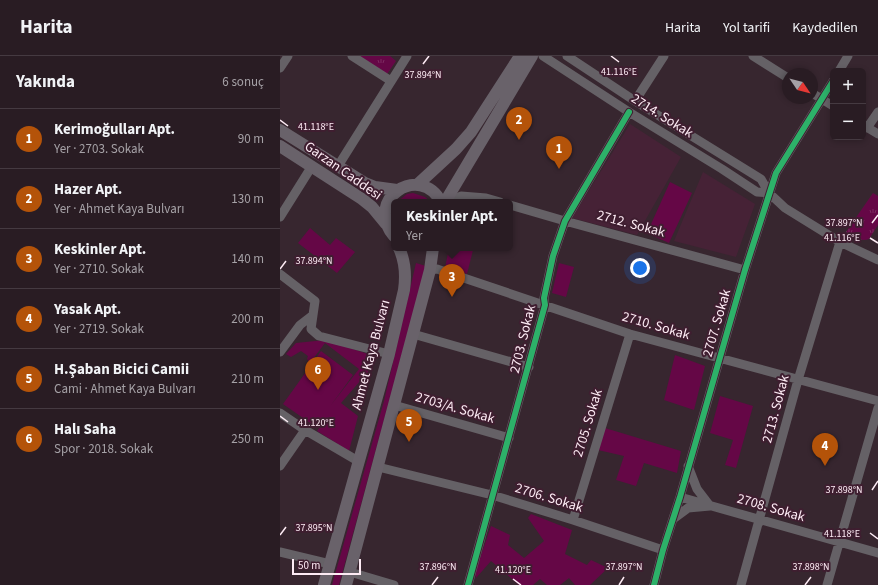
<!DOCTYPE html>
<html lang="tr">
<meta charset="utf-8">
<style>
body{margin:0;font-family:"Source Sans 3",sans-serif;background:#352930;color:#f1f3f6}
.controls{position:absolute;right:12px;top:12px;display:grid;overflow:hidden;border-radius:6px;box-shadow:0 2px 6px #0003}
.controls button{width:36px;height:36px;display:grid;place-items:center;padding:0;border:0;border-bottom:1px solid #453a41;background:#291c23;color:#f1f3f6;font:20px sans-serif}
.compass{position:absolute;left:502px;top:12px;width:36px;height:36px;border-radius:50%;background:#291c23;box-shadow:0 2px 6px #0003;rotate:125deg}
.scale{position:absolute;left:12px;bottom:10px;width:69px;box-sizing:border-box;padding-left:4px;border:2px solid #fdebf4;border-top:0;font-size:11px;line-height:14px;white-space:nowrap;color:#fdebf4;-webkit-text-stroke:3px #3f1e30;paint-order:stroke}
.you{position:absolute;left:360px;top:212px;width:14px;height:14px;margin:-10px;border:3px solid #fff;border-radius:50%;background:#1a73e8;box-shadow:0 0 0 6px #1a73e833}
.badge{display:grid;place-items:center;width:26px;height:26px;border-radius:50%;background:#b45309;color:#fff;font-size:13px;font-weight:700}
.pin{position:absolute;translate:-50% -33px;filter:drop-shadow(0 1px 2px #0008)}
.pin::after{content:'';position:absolute;top:21px;width:14px;height:12px;background:inherit;clip-path:polygon(0 0,100% 0,50% 100%)}
.popup{position:absolute;left:111px;top:143px;width:122px;height:52px;box-sizing:border-box;display:grid;place-content:center;border-radius:6px;background:#291c23;filter:drop-shadow(0 1px 3px #0005);font-size:13px;white-space:nowrap;color:#a5a1a6}
.popup b{font-size:15px;color:#f1f3f6}
.popup::after{content:'';position:absolute;left:50%;top:100%;margin-left:-8px;border:8px solid transparent;border-top-color:#291c23}
.list{margin:0;padding:0;list-style:none}
h2{display:flex;justify-content:space-between;align-items:center;height:52px;margin:0;padding:0 16px;font-size:17px}
h2 small{font-size:13px;font-weight:400;color:#a5a1a6}
.list li{display:grid;grid-template-columns:26px 1fr auto;gap:12px;align-items:center;box-sizing:border-box;height:60px;padding:0 16px;border-top:1px solid #453a41}
.list b{display:block;font-size:15px;white-space:nowrap}
.list p{margin:0;font-size:13px;white-space:nowrap;color:#a5a1a6}
.list em{font-size:13px;font-style:normal;color:#a5a1a6}
.map{position:relative;flex:none;width:598px;height:529px;overflow:hidden}
header{display:flex;align-items:center;gap:24px;box-sizing:border-box;height:56px;padding:0 20px;background:#291c23;border-bottom:1px solid #453a41}
header strong{font-size:19px}
nav{display:flex;gap:22px;margin-inline-start:auto;font-size:14px}
main{display:flex}
aside{flex:1;background:#291c23}
.map>svg:first-child{display:block}
.built{fill:#462236}
.green{fill:#650746}
.park{fill:url(#park-tufts)}
.lines{fill:none;stroke-linecap:round;stroke-linejoin:round}
.street{stroke:#656166;stroke-width:9}
.secondary{stroke:#69626a;stroke-width:12}
.cycleway-casing{stroke:#3f1e30;stroke-width:8}
.cycleway{stroke:#2db169;stroke-width:6}
.ticks{fill:none;stroke:#fdebf4;stroke-width:1.5}
.labels{text-anchor:middle;dominant-baseline:central;stroke-width:4;stroke-linejoin:round;paint-order:stroke}
.street-label{font-size:14px;fill:#fdebf4;stroke:#3f1e30}
.ticks-label{font-size:10px;text-anchor:middle;fill:#fdebf4;stroke:#3f1e30;stroke-width:4;stroke-linejoin:round;paint-order:stroke}
</style>
<header>
<strong>Harita</strong>
<nav><a>Harita</a><a>Yol tarifi</a><a>Kaydedilen</a></nav>
</header>
<main>
<aside>
<h2>Yakında<small>6 sonuç</small></h2>
<ul class="list">
<li><span class="badge">1</span><div><b>Kerimoğulları Apt.</b><p>Yer · 2703. Sokak</p></div><em>90 m</em></li>
<li><span class="badge">2</span><div><b>Hazer Apt.</b><p>Yer · Ahmet Kaya Bulvarı</p></div><em>130 m</em></li>
<li><span class="badge">3</span><div><b>Keskinler Apt.</b><p>Yer · 2710. Sokak</p></div><em>140 m</em></li>
<li><span class="badge">4</span><div><b>Yasak Apt.</b><p>Yer · 2719. Sokak</p></div><em>200 m</em></li>
<li><span class="badge">5</span><div><b>H.Şaban Bicici Camii</b><p>Cami · Ahmet Kaya Bulvarı</p></div><em>210 m</em></li>
<li><span class="badge">6</span><div><b>Halı Saha</b><p>Spor · 2018. Sokak</p></div><em>250 m</em></li>
</ul>
</aside>
<div class="map">
<svg width="598" height="529" viewBox="0 0 598 529">
<defs>
<pattern id="park-tufts" width="24" height="20" patternUnits="userSpaceOnUse"><rect width="24" height="20" fill="#650746"/><path d="M3 7l-1-3M5 7V3M7 7l1-3M15 17l-1-3M17 17v-4M19 17l1-3" fill="none" stroke="#7c2b61"/></pattern>
</defs>
<rect width="100%" height="100%" fill="#37262f"/>
<!-- built -->
<path class="built" d="M350 68 401 101 357 179 292 162Z
M423 116 475 148 456 201 394 185Z"/>
<!-- green -->
<path class="green" d="M390 126 412 137 389 187 367 177Z
M133 137 145 141 151 146H117L127 138Z
M30 172 50 189 56 182 75 196 57 217 18 187Z
M169 192H185L193 194 187 218 165 212Z
M136 207 146 210 59 529H52L104 345Z
M279 207 294 211 286 241 272 237Z
M45 284 94 300 88 316 61 347 78 360 69 395 37 375 42 368 40 365 36 371 3 348 41 295 73 319 51 349 79 313 45 287 30 307 27 303 28 300 21 295 11 301 6 298 16 287Z
M395 299 425 310 414 354 384 344Z
M440 340 473 350 456 412 445 409 453 384 430 377Z
M325 372 401 395 397 417 364 407 356 430 336 424 344 400 318 394Z
M251 458 292 474 285 498 307 509 311 504 328 512 310 529H295L289 522 280 529H267L260 523 253 529H239L211 505 196 522 195 517 211 470 230 479 228 489 244 502 264 485 248 462Z"/>
<!-- park -->
<path class="park" d="M80 0H110L116 5 107 18Z
M593 137 598 140V169L589 183C580 186 574 181 566 176Z"/>
<g class="lines">
<!-- street -->
<path class="street" d="M72 0 111 25
M263 0 349 56 442 113 477 136 489 137
M287 0 355 45 481 123 489 137 505 152 560 186 598 204
M473 0 508 22
M0 12 8 0
M559 15 568 0
M532 37 553 50
M355 45 384 0
M583 69 598 78
M587 72 598 56
M58 110 127 0
M169 146 181 140 206 142 220 146
M230 149 285 165 465 214
M0 161 32 110
M150 214 157 213 350 278 598 345
M0 218 35 245 31 273 39 280 109 298
M133 278 249 311
M0 296 20 269 33 259
M114 349 229 382
M0 357 25 374 78 405
M0 410 25 374
M98 411 212 439 293 464 383 494
M400 441 598 497
M393 463 408 452 430 450 417 433 408 410
M293 464 350 278
M0 496 50 508
M70 516 114 529
M188 529C213 435 240 343 265 249L264 242 273 200 285 165 349 56
M374 529 383 494 400 441 465 214 496 117 553 25
M461 529 518 324 560 186
M547 529 598 352"/>
<!-- secondary -->
<path class="secondary" d="M0 74 85 127 95 131 117 134
M0 90 82 143 92 151 106 168
M137 129 176 93 191 76 240 0
M165 146 252 0
M114 180C83 144 140 106 161 146
M44 529 109 298 124 234C126 220 125 205 119 192
M66 529 150 214 153 192"/>
<!-- cycleway casing -->
<g class="cycleway-casing">
<path id="cycleway" d="M188 529C213 435 240 343 265 249L264 242 273 200 285 165 349 56
M374 529 383 494 400 441 465 214 496 117 553 25"/>
</g>
<!-- cycleway -->
<use href="#cycleway" class="cycleway"/>
</g>
<!-- ticks -->
<path class="ticks" d="M331 0 339 6M143 8 149 0M0 64 8 70M592 167 598 159M590 182 598 187M0 213 6 205M0 360 8 366M592 434 598 425M590 477 598 483M0 479 6 471M233 523 241 529M152 529 158 521M339 529 344 521M525 529 531 521"/>
<g class="labels">
<!-- street labels -->
<g class="street-label">
<text transform="translate(382 60) rotate(32)">2714. Sokak</text>
<text transform="translate(63 115) rotate(35)">Garzan Caddesi</text>
<text transform="translate(351 168) rotate(15)">2712. Sokak</text>
<text transform="translate(437 267) rotate(-74)">2707. Sokak</text>
<text transform="translate(376 270) rotate(16)">2710. Sokak</text>
<text transform="translate(243 283) rotate(-76)">2703. Sokak</text>
<text transform="translate(91 299) rotate(-75)">Ahmet Kaya Bulvarı</text>
<text transform="translate(175 352) rotate(16)">2703/A. Sokak</text>
<text transform="translate(496 353) rotate(-75)">2713. Sokak</text>
<text transform="translate(308 367) rotate(-73)">2705. Sokak</text>
<text transform="translate(269 442) rotate(17)">2706. Sokak</text>
<text transform="translate(491 452) rotate(16)">2708. Sokak</text>
</g>
</g>
<g class="ticks-label">
<text x="339" y="19">41.116°E</text>
<text x="143" y="22">37.894°N</text>
<text x="36" y="74">41.118°E</text>
<text x="564" y="170">37.897°N</text>
<text x="562" y="185">41.116°E</text>
<text x="34" y="208">37.894°N</text>
<text x="36" y="370">41.120°E</text>
<text x="564" y="437">37.898°N</text>
<text x="34" y="475">37.895°N</text>
<text x="562" y="481">41.118°E</text>
<text x="158" y="514">37.896°N</text>
<text x="344" y="514">37.897°N</text>
<text x="531" y="514">37.898°N</text>
<text x="233" y="517">41.120°E</text>
</g>
</svg>
<div class="controls">
<button>+</button>
<button>−</button>
</div>
<svg class="compass" viewBox="-18 -18 36 36"><path d="M0-13l5 13h-10z" fill="#e53935"/><path d="M0 13l5-13h-10z" fill="#a5a1a6"/></svg>
<div class="scale">50 m</div>
<div class="you"></div>
<div class="pin badge" style="left:279px;top:113px">1</div>
<div class="pin badge" style="left:239px;top:84px">2</div>
<div class="pin badge" style="left:172px;top:241px">3</div>
<div class="popup"><b>Keskinler Apt.</b>Yer</div>
<div class="pin badge" style="left:545px;top:410px">4</div>
<div class="pin badge" style="left:129px;top:386px">5</div>
<div class="pin badge" style="left:38px;top:334px">6</div>
</div>
</main>
